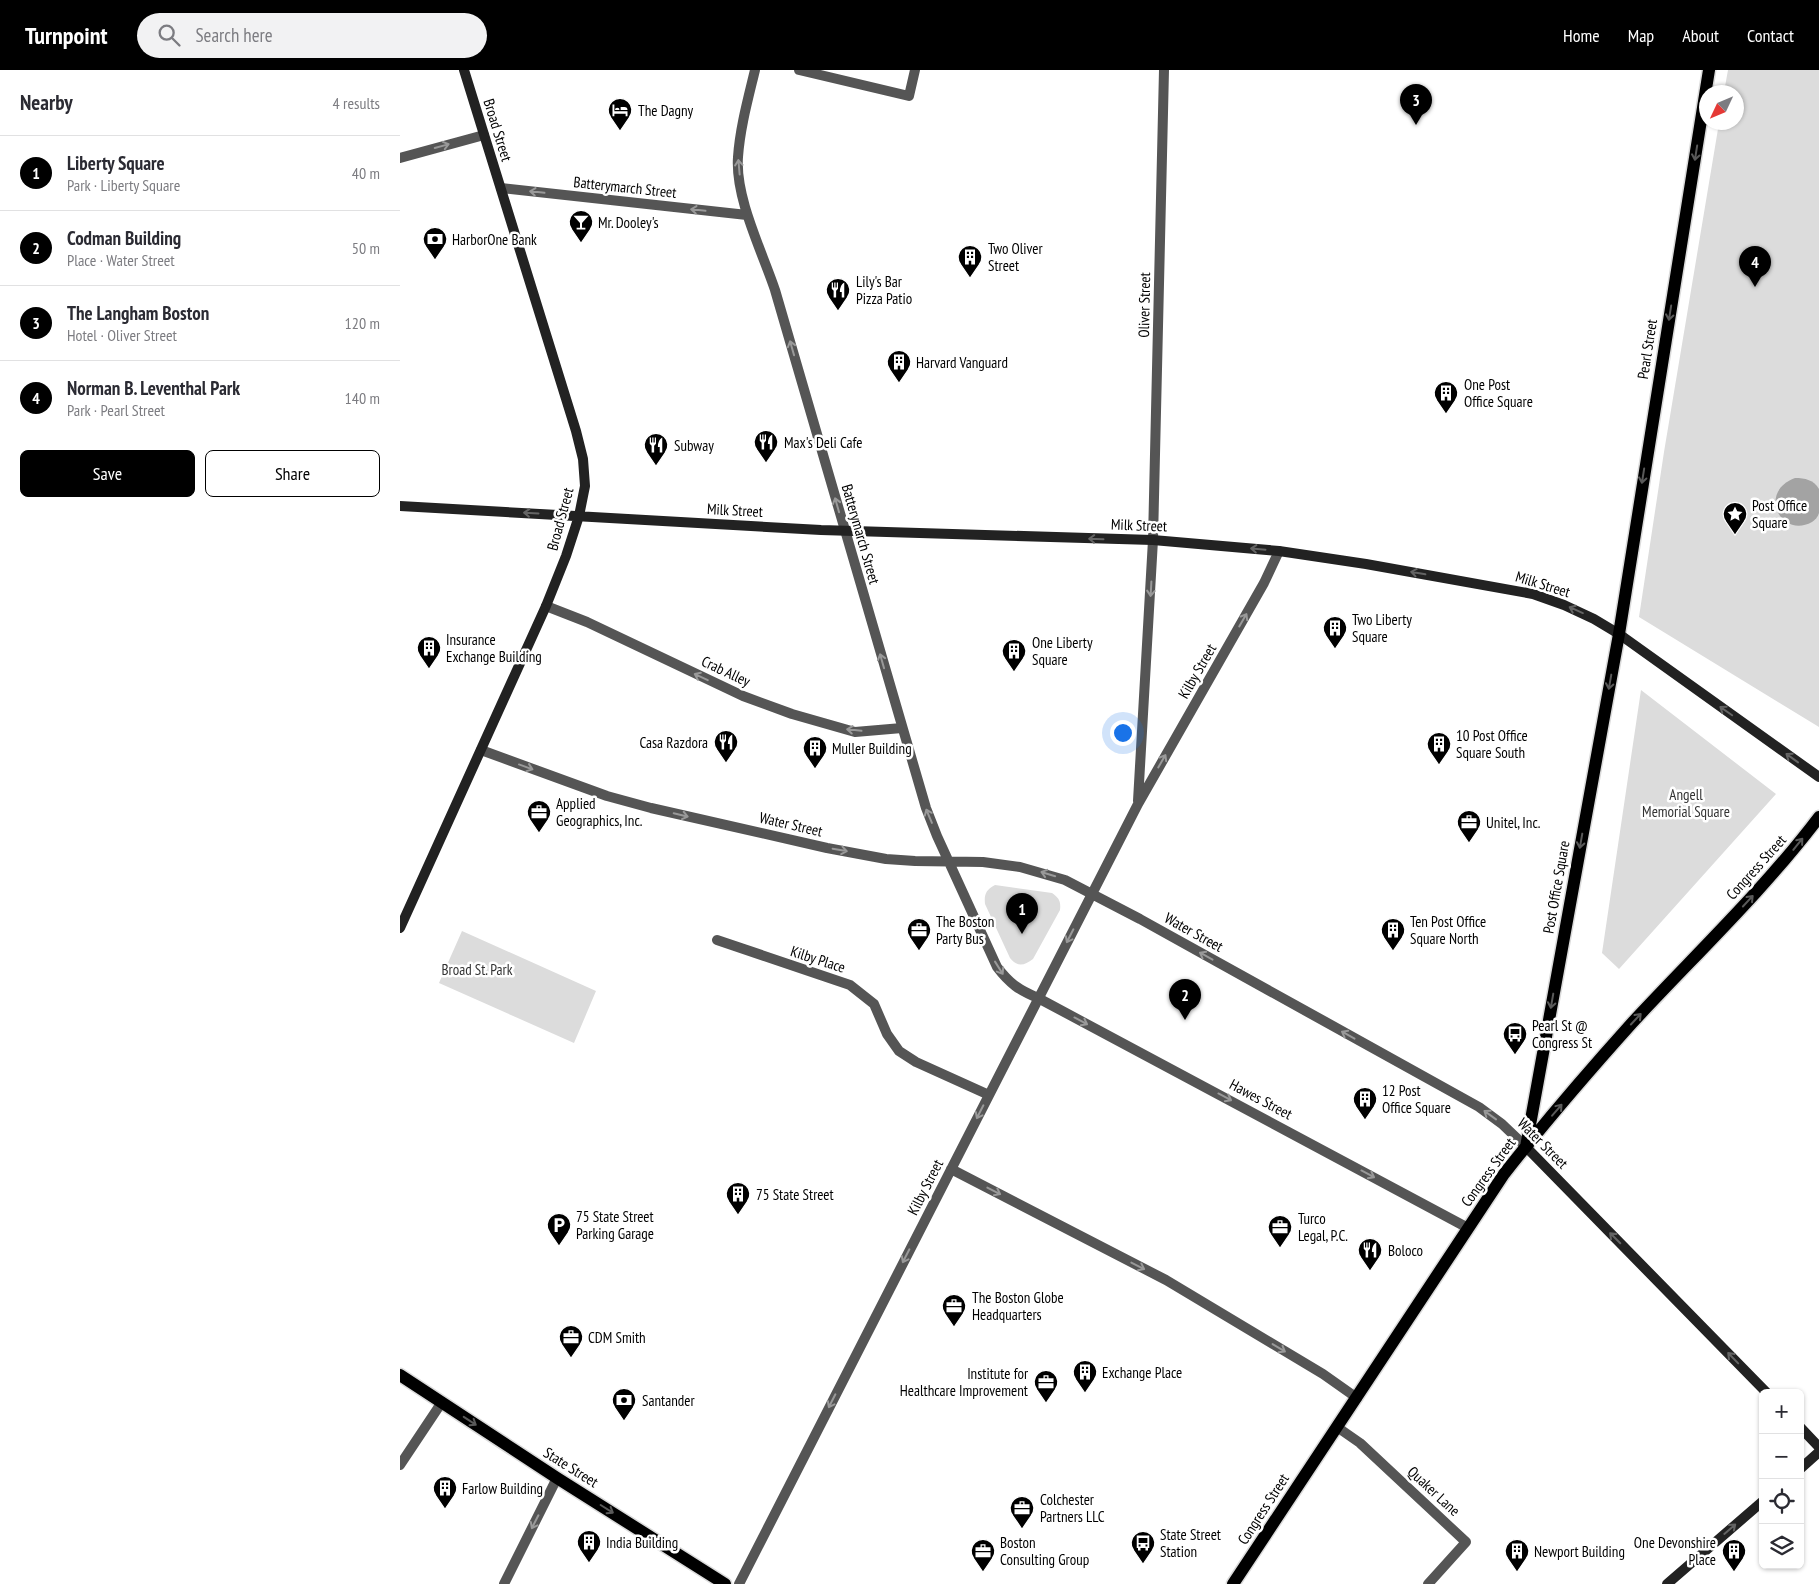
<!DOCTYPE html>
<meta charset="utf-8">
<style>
body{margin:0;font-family:"PT Sans Narrow",sans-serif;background:#f2f2f3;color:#2b2b33}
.controls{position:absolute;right:15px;bottom:15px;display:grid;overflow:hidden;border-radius:8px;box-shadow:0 1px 4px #0004}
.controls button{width:45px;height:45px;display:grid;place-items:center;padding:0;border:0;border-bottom:1px solid #e1e1e2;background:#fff;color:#2b2b33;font:25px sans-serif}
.compass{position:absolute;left:1299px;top:15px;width:45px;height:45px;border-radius:50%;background:#fff;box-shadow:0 1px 4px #0004;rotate:226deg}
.you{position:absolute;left:722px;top:662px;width:18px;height:18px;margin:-12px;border:4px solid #fff;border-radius:50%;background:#1a73e8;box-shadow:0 0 0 8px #1a73e833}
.badge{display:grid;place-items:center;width:32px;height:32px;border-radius:50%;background:#000;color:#fff;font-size:16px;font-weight:700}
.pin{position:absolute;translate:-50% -41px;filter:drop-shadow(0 1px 2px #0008)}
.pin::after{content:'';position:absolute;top:26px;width:18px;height:15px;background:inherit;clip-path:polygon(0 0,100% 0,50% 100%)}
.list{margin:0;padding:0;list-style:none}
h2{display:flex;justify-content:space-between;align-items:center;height:65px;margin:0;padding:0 20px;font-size:21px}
h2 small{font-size:16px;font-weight:400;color:#7c7c81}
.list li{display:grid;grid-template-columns:32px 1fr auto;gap:15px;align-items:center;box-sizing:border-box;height:75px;padding:0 20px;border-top:1px solid #e1e1e2}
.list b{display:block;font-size:19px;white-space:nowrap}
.list p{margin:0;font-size:16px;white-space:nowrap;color:#7c7c81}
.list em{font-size:16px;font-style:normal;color:#7c7c81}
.actions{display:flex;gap:10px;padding:15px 20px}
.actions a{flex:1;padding:11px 0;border:1px solid #000;border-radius:8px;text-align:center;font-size:18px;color:#000}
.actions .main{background:#000;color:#fff}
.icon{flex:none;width:28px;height:28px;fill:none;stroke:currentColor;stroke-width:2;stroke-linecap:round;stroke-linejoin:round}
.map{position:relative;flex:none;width:1419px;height:1514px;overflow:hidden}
header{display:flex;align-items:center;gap:30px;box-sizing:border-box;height:70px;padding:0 25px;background:#000;color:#fff}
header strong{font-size:24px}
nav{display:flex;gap:28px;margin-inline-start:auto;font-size:18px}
.search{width:350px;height:45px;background:#f2f2f3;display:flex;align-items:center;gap:12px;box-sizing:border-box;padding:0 18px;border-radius:28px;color:#7c7c81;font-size:19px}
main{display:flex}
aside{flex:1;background:#fff}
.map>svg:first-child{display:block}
.green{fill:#dcdcdc}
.water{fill:#a3a3a3}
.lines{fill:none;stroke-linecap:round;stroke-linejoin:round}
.primary-casing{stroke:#dbdbdb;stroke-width:15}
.lane{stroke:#555;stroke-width:10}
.street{stroke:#555;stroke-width:10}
.secondary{stroke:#222;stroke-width:10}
.primary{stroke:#000;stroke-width:12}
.oneway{stroke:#999}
.oneway2{stroke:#595959}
.oneway3{stroke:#646464}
.labels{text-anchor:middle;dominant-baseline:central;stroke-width:5;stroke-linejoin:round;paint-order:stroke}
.poi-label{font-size:15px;fill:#000;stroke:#fff;text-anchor:start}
.street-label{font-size:15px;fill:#000;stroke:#fff}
.park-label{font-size:15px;fill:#333;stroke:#fff}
</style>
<header>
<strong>Turnpoint</strong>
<div class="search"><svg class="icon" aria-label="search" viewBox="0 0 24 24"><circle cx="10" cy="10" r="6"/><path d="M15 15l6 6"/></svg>Search here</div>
<nav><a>Home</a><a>Map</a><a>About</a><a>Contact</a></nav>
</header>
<main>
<aside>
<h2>Nearby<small>4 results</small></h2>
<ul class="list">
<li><span class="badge">1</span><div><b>Liberty Square</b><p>Park · Liberty Square</p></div><em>40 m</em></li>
<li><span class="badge">2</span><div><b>Codman Building</b><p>Place · Water Street</p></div><em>50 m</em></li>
<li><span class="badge">3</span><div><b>The Langham Boston</b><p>Hotel · Oliver Street</p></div><em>120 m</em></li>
<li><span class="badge">4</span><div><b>Norman B. Leventhal Park</b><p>Park · Pearl Street</p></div><em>140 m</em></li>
</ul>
<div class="actions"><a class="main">Save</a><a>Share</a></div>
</aside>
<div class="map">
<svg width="1419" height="1514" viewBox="0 0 1419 1514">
<rect width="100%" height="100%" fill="#fff"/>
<!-- green -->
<path class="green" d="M1328 0H1419V657L1239 547 1264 382 1319 53 1336 52V22H1324Z
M1241 620 1376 724 1219 899 1202 883Z
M595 815 652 823C659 828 661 831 660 840L633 889C624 896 617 897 610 888L585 834C584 824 586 820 595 815Z
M62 861 196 921 174 973 39 913Z"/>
<!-- water -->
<path class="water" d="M1395 408C1405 408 1414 410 1419 419 1419 426 1419 436 1419 443 1418 447 1415 450 1412 452 1381 469 1357 422 1395 408Z"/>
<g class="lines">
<!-- primary casing -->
<g class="primary-casing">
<path id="primary" d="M1126 1077 1219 564 1309 0
M0 1305 157 1408 325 1514
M833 1514 1104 1104C1145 1052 1188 1002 1232 953 1295 885 1363 821 1419 747"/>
</g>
<!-- lane -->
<path class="lane" d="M399 0 509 26 515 0
M146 536 187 552 343 626 392 644 455 662 502 658
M638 928 1068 1158
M937 1357 960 1373 1066 1472 1028 1514"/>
<!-- street -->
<path class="street" d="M355 0C348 29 340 58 338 87 335 128 362 181 375 220L526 738 537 766 597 897C610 914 619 920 638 928
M0 88 84 65
M101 118 347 145
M81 680 207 726 251 738 427 778 486 789 515 791 583 792 620 797 665 810 740 849 1079 1037 1102 1054 1126 1077
M738 731 753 470 764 0
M317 870 450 915 474 934 487 964 499 981 516 992 589 1025
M551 1099 766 1210 923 1304 957 1328
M0 1395 42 1332
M104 1514 157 1408
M339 1514 738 734 864 513 879 481"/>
<!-- secondary -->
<path class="secondary" d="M0 436 421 460 753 470 879 481 966 494 1133 524 1164 535 1194 549 1219 564 1419 707
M0 858 146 536 166 486 179 446 185 416 183 389 176 361 64 0
M1126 1077 1367 1323
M1400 1357 1419 1377
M1400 1399 1419 1382
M1267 1514 1363 1431"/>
<!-- primary -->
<use href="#primary" class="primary"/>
</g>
<!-- one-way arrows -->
<defs><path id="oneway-shaft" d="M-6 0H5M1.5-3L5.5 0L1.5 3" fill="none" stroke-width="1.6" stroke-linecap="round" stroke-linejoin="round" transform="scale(1.25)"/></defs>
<g class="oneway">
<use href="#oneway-shaft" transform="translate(42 76) rotate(-15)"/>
<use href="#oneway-shaft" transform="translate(339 97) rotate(-95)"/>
<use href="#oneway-shaft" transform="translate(137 122) rotate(-174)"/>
<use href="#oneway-shaft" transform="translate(298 140) rotate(-174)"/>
<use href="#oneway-shaft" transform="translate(392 278) rotate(-106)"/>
<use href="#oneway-shaft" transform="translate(437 435) rotate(-106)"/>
<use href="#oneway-shaft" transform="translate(751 519) rotate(93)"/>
<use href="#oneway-shaft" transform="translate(843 550) rotate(-60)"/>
<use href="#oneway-shaft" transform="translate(482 591) rotate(-106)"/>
<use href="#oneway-shaft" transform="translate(301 607) rotate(-155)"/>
<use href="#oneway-shaft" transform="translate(454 660) rotate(-174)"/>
<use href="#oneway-shaft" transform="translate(762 691) rotate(-60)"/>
<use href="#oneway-shaft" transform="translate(126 697) rotate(20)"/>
<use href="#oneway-shaft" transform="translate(281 745) rotate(13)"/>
<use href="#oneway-shaft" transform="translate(529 746) rotate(-113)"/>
<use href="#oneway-shaft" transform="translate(440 780) rotate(10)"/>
<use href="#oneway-shaft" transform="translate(648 804) rotate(-163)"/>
<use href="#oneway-shaft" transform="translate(670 866) rotate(117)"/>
<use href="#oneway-shaft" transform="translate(806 886) rotate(-151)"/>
<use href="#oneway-shaft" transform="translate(599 898) rotate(58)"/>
<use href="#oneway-shaft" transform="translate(681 951) rotate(28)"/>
<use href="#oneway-shaft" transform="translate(948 965) rotate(-151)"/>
<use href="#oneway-shaft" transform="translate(825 1027) rotate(28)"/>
<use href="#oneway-shaft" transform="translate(580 1042) rotate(117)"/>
<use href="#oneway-shaft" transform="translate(1090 1045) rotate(-144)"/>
<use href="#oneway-shaft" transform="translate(968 1104) rotate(28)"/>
<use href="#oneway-shaft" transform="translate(594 1121) rotate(27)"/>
<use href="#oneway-shaft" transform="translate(506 1186) rotate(117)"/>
<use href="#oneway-shaft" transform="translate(738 1196) rotate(27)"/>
<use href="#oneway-shaft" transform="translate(879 1278) rotate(31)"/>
<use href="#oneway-shaft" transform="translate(432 1331) rotate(117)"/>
<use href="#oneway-shaft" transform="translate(135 1452) rotate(117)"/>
</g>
<g class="oneway2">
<use href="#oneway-shaft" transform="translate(1296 83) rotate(99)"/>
<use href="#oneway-shaft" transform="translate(1270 243) rotate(99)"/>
<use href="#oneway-shaft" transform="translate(1243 406) rotate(99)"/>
<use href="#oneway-shaft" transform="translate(1210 612) rotate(100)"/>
<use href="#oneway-shaft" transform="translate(1181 771) rotate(100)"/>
<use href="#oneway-shaft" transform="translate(1398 774) rotate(-51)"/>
<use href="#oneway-shaft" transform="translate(1348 831) rotate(-47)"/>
<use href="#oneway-shaft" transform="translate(1152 931) rotate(100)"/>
<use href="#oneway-shaft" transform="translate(1236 949) rotate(-47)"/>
<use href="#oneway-shaft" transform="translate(1157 1040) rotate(-49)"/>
<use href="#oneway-shaft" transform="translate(70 1351) rotate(33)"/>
<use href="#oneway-shaft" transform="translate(207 1439) rotate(32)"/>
</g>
<g class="oneway3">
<use href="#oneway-shaft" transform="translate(131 443) rotate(-177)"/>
<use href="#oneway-shaft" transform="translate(696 469) rotate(-178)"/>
<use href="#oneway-shaft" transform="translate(858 479) rotate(-175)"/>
<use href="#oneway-shaft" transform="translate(1018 503) rotate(-170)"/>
<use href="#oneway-shaft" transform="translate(1176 540) rotate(-156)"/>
<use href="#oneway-shaft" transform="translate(1326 641) rotate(-145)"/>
<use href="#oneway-shaft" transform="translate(1392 688) rotate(-144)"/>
<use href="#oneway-shaft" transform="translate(1215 1168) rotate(-135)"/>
<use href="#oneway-shaft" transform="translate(1333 1288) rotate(-134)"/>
<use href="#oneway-shaft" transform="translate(1330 1459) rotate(-41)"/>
</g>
<!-- icons -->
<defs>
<g id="hotel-pin" transform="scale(1.25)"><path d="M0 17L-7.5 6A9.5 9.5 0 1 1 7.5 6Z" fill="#000" stroke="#fff"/><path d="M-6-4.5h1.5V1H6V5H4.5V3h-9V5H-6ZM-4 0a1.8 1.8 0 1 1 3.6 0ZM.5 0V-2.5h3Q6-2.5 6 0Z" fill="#fff"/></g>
<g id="bar-pin" transform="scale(1.25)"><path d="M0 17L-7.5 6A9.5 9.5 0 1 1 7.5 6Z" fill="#000" stroke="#fff"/><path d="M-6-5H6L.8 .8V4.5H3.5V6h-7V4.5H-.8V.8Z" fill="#fff"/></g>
<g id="bank-pin" transform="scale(1.25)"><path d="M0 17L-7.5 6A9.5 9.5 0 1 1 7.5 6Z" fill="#000" stroke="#fff"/><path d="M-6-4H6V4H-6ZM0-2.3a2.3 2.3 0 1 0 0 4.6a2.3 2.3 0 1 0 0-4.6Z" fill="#fff"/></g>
<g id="building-pin" transform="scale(1.25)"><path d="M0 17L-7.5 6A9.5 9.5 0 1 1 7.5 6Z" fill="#000" stroke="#fff"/><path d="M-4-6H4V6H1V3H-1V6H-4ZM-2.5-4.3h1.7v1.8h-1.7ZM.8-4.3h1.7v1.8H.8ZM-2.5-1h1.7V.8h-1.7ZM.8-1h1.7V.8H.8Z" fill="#fff"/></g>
<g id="restaurant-pin" transform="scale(1.25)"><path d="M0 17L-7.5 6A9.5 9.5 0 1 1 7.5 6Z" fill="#000" stroke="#fff"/><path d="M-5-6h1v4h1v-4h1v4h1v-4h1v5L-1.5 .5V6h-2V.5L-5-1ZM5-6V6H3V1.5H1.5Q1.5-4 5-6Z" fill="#fff"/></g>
<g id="sight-pin" transform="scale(1.25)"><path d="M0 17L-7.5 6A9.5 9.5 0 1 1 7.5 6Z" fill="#000" stroke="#fff"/><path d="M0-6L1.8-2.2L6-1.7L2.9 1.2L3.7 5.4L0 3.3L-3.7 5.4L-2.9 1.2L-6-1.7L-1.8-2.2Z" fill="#fff"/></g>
<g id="office-pin" transform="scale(1.25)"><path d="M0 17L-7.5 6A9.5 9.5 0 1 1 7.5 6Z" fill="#000" stroke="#fff"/><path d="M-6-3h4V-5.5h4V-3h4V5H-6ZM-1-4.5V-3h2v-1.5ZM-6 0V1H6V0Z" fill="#fff"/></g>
<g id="bus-pin" transform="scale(1.25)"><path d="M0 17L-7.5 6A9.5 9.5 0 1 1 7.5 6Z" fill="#000" stroke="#fff"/><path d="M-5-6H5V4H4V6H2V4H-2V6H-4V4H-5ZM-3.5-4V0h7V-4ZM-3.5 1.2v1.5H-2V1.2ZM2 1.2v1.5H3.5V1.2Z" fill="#fff"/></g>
<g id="parking-pin" transform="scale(1.25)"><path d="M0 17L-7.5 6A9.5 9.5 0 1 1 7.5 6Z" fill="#000" stroke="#fff"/><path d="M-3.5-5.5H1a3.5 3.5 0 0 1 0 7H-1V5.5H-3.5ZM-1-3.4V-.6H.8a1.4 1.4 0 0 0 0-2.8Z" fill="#fff"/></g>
</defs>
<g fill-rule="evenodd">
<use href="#hotel-pin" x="220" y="40"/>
<use href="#bar-pin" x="181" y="152"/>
<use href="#bank-pin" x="35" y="169"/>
<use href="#building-pin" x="570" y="187"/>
<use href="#restaurant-pin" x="438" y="220"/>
<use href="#building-pin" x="499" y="292"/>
<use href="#building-pin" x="1046" y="323"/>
<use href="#restaurant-pin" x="366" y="372"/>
<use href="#restaurant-pin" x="256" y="375"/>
<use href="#sight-pin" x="1335" y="444"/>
<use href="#building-pin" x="935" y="558"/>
<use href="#building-pin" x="29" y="578"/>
<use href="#building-pin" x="614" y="581"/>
<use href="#restaurant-pin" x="326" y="672"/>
<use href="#building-pin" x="1039" y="674"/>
<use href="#building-pin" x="415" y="678"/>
<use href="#office-pin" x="139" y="742"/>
<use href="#office-pin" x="1069" y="752"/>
<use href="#office-pin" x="519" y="860"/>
<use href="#building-pin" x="993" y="860"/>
<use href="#bus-pin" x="1115" y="964"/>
<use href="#building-pin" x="965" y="1029"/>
<use href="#building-pin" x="338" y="1124"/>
<use href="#parking-pin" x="159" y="1155"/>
<use href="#office-pin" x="880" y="1157"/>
<use href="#restaurant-pin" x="970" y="1180"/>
<use href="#office-pin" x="554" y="1236"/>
<use href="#office-pin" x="171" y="1267"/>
<use href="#building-pin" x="685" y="1302"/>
<use href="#office-pin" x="646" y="1312"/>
<use href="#bank-pin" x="224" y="1330"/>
<use href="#building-pin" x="45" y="1418"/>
<use href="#office-pin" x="622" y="1438"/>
<use href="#building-pin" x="189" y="1472"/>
<use href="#bus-pin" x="743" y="1473"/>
<use href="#office-pin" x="583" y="1481"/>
<use href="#building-pin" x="1117" y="1481"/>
<use href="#building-pin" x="1334" y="1481"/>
</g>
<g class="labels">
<!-- poi labels -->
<g class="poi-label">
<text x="238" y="40">The Dagny</text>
<text x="198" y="152">Mr. Dooley's</text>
<text x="52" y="169">HarborOne Bank</text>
<text x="588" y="178">Two Oliver<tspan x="588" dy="17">Street</tspan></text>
<text x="456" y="211">Lily's Bar<tspan x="456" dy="17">Pizza Patio</tspan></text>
<text x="516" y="292">Harvard Vanguard</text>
<text x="1064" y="314">One Post<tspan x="1064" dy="17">Office Square</tspan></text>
<text x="384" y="372">Max's Deli Cafe</text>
<text x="274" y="375">Subway</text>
<text x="1352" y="435">Post Office<tspan x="1352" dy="17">Square</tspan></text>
<text x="952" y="549">Two Liberty<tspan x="952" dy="17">Square</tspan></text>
<text x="46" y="569">Insurance<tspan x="46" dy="17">Exchange Building</tspan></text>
<text x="632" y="572">One Liberty<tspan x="632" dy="17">Square</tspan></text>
<text x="1056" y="665">10 Post Office<tspan x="1056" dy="17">Square South</tspan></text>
<text x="308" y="672" text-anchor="end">Casa Razdora</text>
<text x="432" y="678">Muller Building</text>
<text x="156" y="733">Applied<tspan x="156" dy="17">Geographics, Inc.</tspan></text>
<text x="1086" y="752">Unitel, Inc.</text>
<text x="536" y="851">The Boston<tspan x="536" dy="17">Party Bus</tspan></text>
<text x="1010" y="851">Ten Post Office<tspan x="1010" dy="17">Square North</tspan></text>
<text x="1132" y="955">Pearl St @<tspan x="1132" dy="17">Congress St</tspan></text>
<text x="982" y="1020">12 Post<tspan x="982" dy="17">Office Square</tspan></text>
<text x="356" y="1124">75 State Street</text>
<text x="176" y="1146">75 State Street<tspan x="176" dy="17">Parking Garage</tspan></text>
<text x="898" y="1148">Turco<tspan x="898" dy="17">Legal, P.C.</tspan></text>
<text x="988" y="1180">Boloco</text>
<text x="572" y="1227">The Boston Globe<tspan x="572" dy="17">Headquarters</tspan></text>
<text x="188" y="1267">CDM Smith</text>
<text x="702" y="1302">Exchange Place</text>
<text x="628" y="1303" text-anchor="end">Institute for<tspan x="628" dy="17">Healthcare Improvement</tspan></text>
<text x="242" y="1330">Santander</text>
<text x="62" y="1418">Farlow Building</text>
<text x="640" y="1429">Colchester<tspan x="640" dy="17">Partners LLC</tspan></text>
<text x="760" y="1464">State Street<tspan x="760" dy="17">Station</tspan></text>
<text x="206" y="1472">India Building</text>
<text x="600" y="1472">Boston<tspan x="600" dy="17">Consulting Group</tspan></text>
<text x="1316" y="1472" text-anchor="end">One Devonshire<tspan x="1316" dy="17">Place</tspan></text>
<text x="1134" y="1481">Newport Building</text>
</g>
<!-- street labels -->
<g class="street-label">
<text transform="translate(98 60) rotate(73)">Broad Street</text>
<text transform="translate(225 117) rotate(6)">Batterymarch Street</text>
<text transform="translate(744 235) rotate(-89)">Oliver Street</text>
<text transform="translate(1247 279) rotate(-81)">Pearl Street</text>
<text transform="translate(335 440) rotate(3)">Milk Street</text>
<text transform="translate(160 449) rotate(-75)">Broad Street</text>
<text transform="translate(739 455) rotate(2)">Milk Street</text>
<text transform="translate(461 464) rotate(74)">Batterymarch Street</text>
<text transform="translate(1143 514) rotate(17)">Milk Street</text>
<text transform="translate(326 601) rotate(25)">Crab Alley</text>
<text transform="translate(797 601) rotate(-60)">Kilby Street</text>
<text transform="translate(391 754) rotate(13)">Water Street</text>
<text transform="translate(1356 797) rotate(-48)">Congress Street</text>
<text transform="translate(1156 817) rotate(-80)">Post Office Square</text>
<text transform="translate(794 862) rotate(29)">Water Street</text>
<text transform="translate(418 889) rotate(18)">Kilby Place</text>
<text transform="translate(861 1029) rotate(28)">Hawes Street</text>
<text transform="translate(1143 1073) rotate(45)">Water Street</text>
<text transform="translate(1088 1102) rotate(-54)">Congress Street</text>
<text transform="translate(525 1117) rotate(-63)">Kilby Street</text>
<text transform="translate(171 1397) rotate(32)">State Street</text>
<text transform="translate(1034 1421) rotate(43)">Quaker Lane</text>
<text transform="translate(863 1439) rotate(-57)">Congress Street</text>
</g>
<!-- park labels -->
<g class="park-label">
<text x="1286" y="724">Angell<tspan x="1286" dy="17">Memorial Square</tspan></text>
<text x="77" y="899">Broad St. Park</text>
</g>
</g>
</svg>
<div class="controls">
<button>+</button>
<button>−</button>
<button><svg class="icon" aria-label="locate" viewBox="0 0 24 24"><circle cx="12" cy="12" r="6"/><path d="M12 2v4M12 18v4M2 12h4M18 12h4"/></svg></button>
<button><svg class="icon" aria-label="layers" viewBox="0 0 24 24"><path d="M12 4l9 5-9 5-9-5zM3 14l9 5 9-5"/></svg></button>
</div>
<svg class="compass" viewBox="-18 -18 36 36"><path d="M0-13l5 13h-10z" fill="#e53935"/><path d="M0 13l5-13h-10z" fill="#7c7c81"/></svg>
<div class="you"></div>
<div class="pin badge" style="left:622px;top:864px">1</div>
<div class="pin badge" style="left:785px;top:950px">2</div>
<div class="pin badge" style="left:1016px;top:55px">3</div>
<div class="pin badge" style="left:1355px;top:217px">4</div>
</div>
</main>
